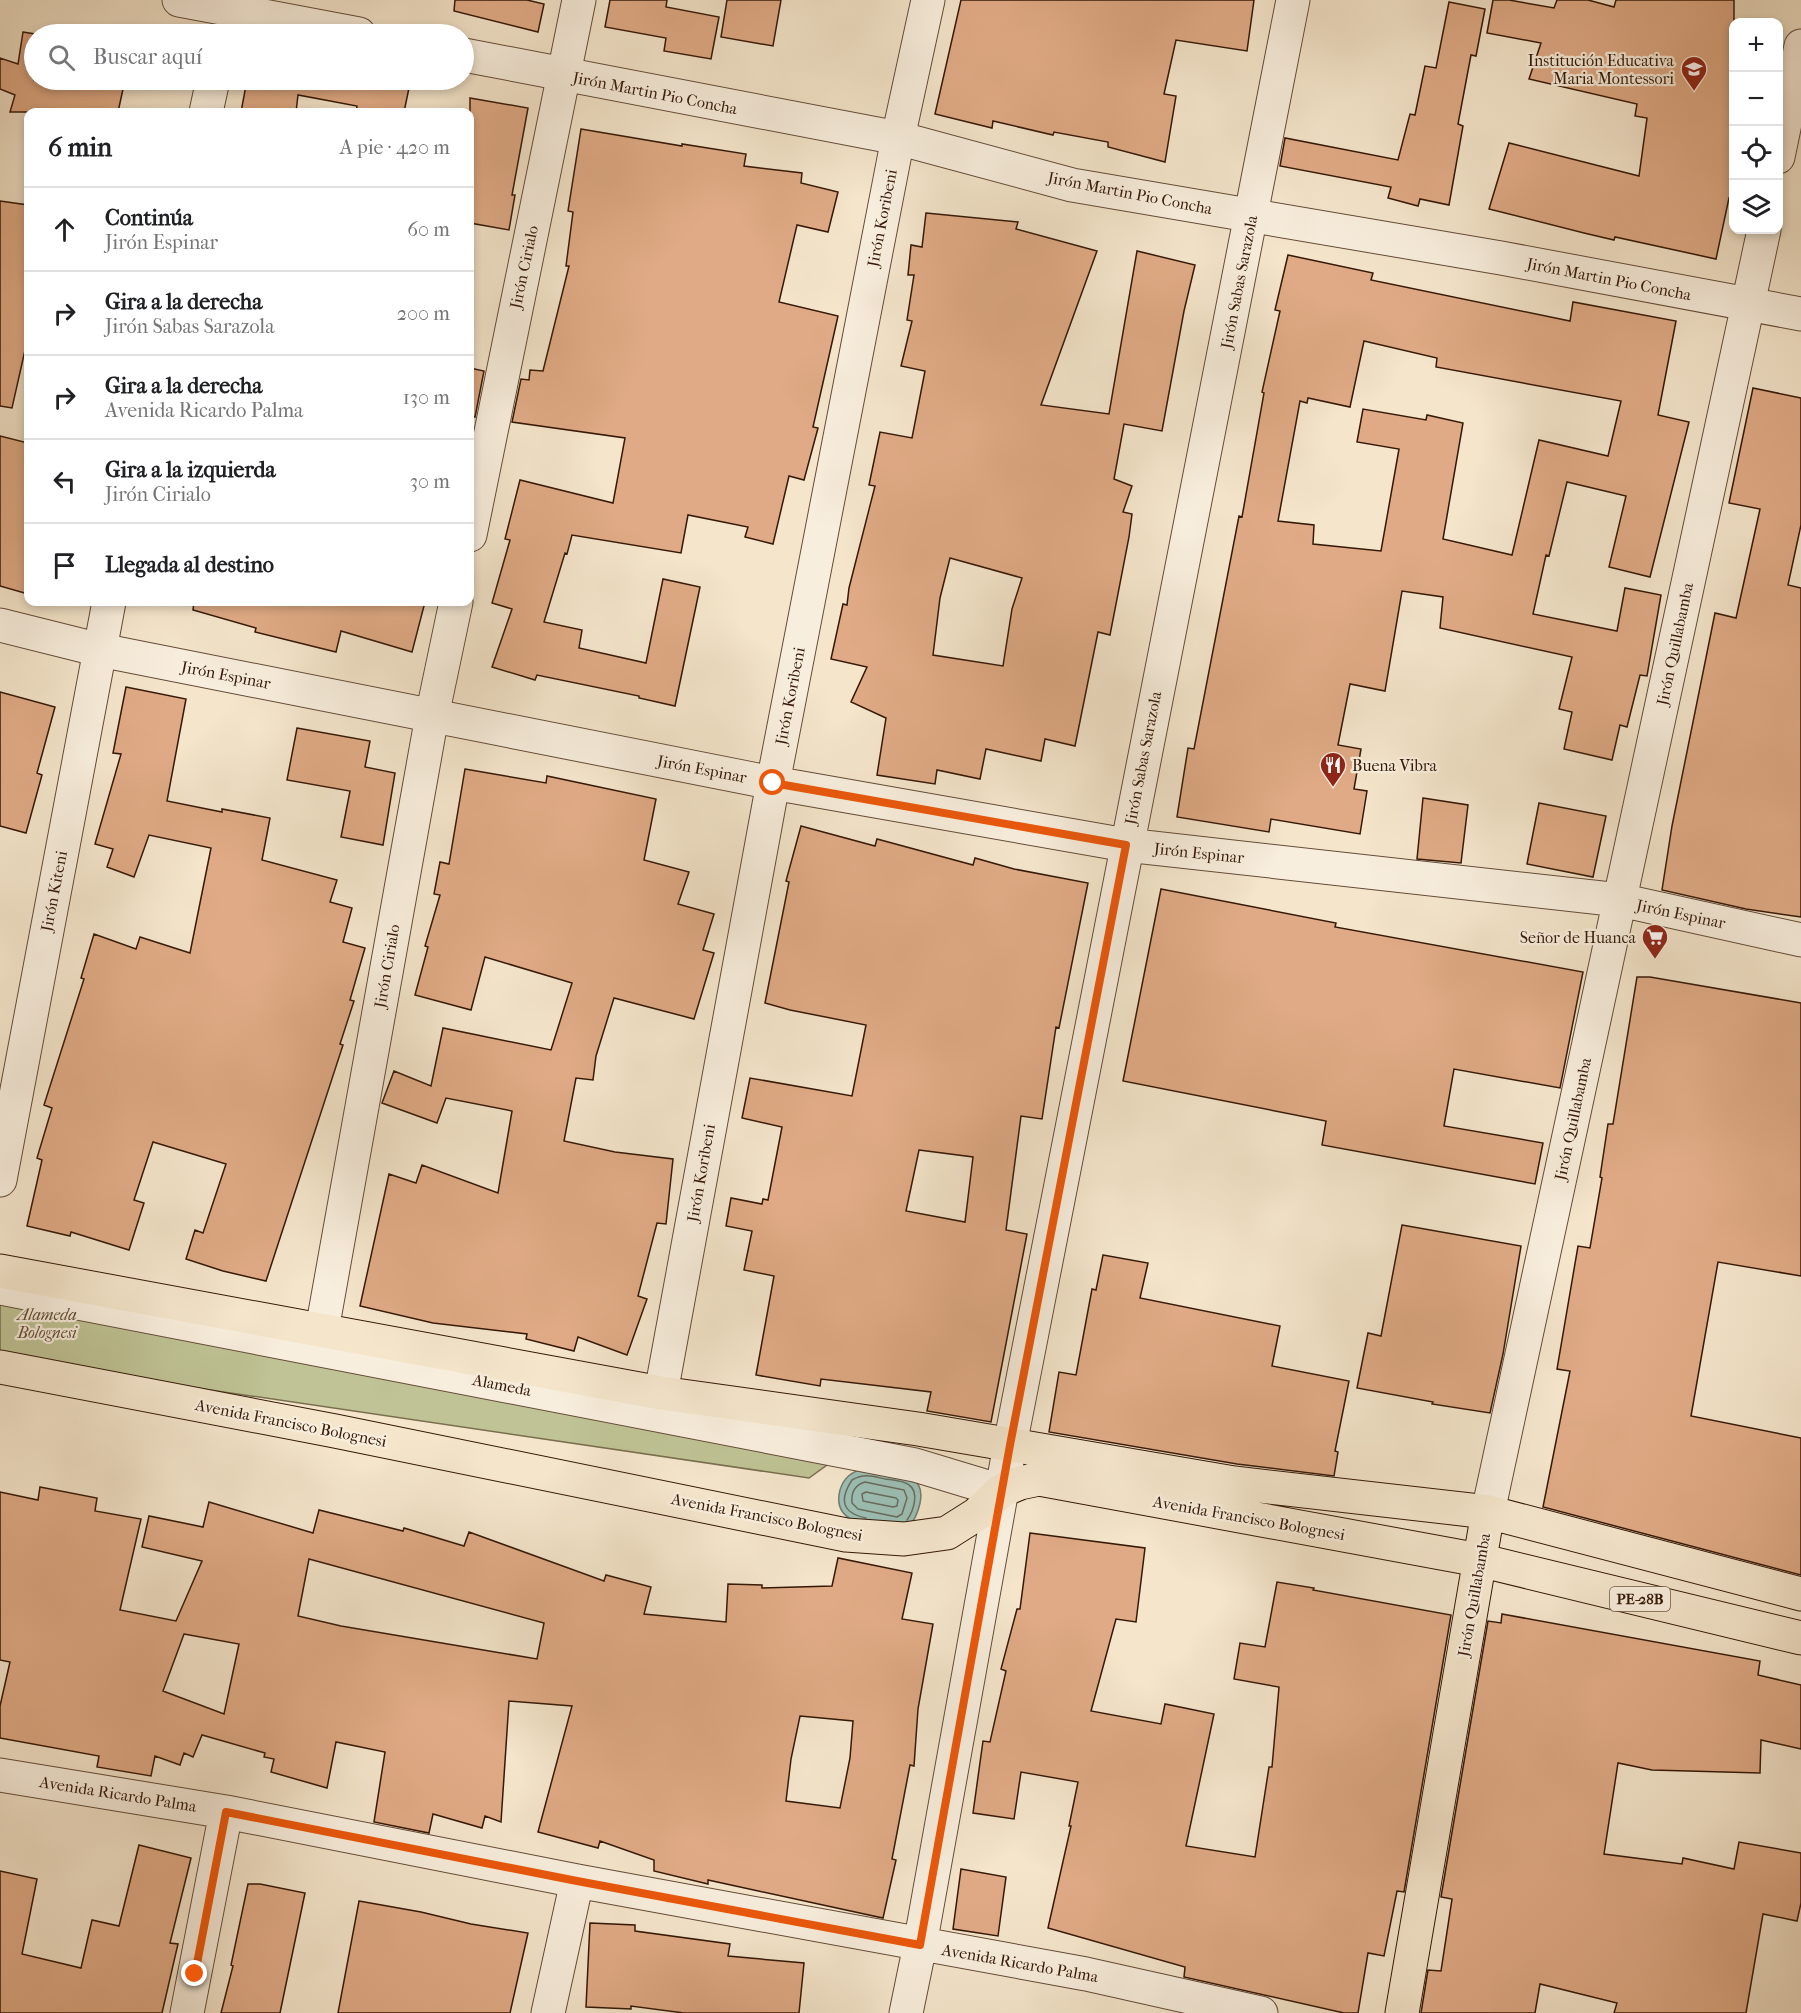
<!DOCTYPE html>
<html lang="es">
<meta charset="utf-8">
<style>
body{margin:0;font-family:"IM FELL French Canon",serif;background:#f6f6f6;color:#202124}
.controls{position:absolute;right:18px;top:18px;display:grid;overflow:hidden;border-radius:12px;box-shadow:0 3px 9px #0003}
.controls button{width:54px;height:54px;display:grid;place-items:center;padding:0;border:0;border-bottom:2px solid #e0e0e0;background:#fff;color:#202124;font:30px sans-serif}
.stop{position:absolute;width:18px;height:18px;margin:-14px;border:4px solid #ea580c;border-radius:50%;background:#fff}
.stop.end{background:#ea580c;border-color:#fff;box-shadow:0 2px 6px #0008}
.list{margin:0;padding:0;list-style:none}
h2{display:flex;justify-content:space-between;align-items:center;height:78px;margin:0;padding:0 24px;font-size:26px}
h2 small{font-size:20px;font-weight:400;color:#757577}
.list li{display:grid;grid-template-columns:39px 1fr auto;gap:18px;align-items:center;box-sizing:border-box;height:84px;padding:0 24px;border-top:2px solid #e0e0e0}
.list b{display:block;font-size:22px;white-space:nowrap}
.list p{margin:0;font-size:20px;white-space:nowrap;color:#757577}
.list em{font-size:20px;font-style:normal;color:#757577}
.icon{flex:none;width:33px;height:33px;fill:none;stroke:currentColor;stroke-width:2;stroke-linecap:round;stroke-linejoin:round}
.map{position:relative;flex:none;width:1801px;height:2013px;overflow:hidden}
.search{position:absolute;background:#fff;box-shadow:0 3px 9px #0003;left:24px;top:24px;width:450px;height:66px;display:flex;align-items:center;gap:15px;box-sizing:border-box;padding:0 21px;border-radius:33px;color:#757577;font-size:22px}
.panel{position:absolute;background:#fff;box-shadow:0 3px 9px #0003;left:24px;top:108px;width:450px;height:498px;border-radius:12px}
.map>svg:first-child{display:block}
.green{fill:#bfc395;stroke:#7a6e4e;stroke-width:1.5}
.water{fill:#9cbfb5;stroke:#737c6f;stroke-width:1.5}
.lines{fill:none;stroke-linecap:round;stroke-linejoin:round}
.shore{stroke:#686c5e;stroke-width:1.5}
.building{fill:#dfaa85;stroke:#351807;stroke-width:1.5;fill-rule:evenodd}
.street-casing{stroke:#654b38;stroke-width:35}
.primary-casing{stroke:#351807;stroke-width:35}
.highway-casing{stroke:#351807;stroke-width:35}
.street{stroke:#f8eedd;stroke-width:33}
.primary{stroke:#f4e5cb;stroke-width:33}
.highway{stroke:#f4e5cb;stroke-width:33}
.route{stroke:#ea580c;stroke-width:8}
.labels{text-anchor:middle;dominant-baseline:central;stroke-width:4.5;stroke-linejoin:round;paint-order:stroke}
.shield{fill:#f8eedd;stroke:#705847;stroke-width:1.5}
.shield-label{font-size:15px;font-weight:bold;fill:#351807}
.poi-label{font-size:16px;fill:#351807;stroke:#f8eedd;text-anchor:end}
.street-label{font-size:16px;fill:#351807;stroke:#f8eedd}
.park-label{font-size:16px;font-style:italic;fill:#5e4b32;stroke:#f8eedd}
</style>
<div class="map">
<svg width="1801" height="2013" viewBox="0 0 1801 2013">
<rect width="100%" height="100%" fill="#f4e5cb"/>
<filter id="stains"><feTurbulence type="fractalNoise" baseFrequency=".00333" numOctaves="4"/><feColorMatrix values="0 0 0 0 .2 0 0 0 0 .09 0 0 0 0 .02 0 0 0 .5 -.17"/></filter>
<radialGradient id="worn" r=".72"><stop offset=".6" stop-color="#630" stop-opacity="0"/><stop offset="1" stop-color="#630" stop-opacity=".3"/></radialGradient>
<!-- green -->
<path class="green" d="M0 1271 838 1457 809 1478 0 1359Z"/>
<!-- water -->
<path class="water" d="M863 1468C874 1470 900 1473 910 1477 931 1488 917 1518 906 1531 880 1526 830 1528 840 1490 844 1477 851 1473 863 1468Z"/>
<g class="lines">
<!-- shore -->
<path class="shore" d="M865 1482 904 1490 907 1498 902 1514 897 1517 858 1509 852 1503C851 1493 855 1485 865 1482Z
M866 1492 896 1498 898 1500 897 1506 893 1507 863 1501 862 1494Z
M866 1518C842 1513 839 1500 852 1480 864 1473 872 1476 885 1479 892 1480 903 1480 909 1485 920 1492 913 1512 907 1520"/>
</g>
<!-- building -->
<path class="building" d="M455 0H527L544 4 538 32 454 11Z
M610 0H667L666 7 719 17 711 59 664 51 666 38 605 27Z
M727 0H781L773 46 721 37Z
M961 0H1254L1247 51 1176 40 1164 94 1176 96 1165 162 1108 147V142L1054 132 1053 135 993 121 992 128 935 114Z
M1493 0H1509L1554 8 1557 0H1588L1614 7 1616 0H1734V199L1729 198 1716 259 1615 237 1614 240 1584 233 1489 209 1509 143 1639 176 1647 118 1635 116 1637 104 1529 79 1541 43 1487 33Z
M1449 2 1485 9 1476 56 1471 55 1458 124 1463 126 1449 205 1420 199 1418 206 1388 198 1391 187 1280 166 1285 138 1398 160 1410 114 1415 115 1425 66 1436 68Z
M23 32 35 34 34 80H125L118 112H10L15 95 0 89V58L18 64Z
M247 80H371L409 88 404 112H356L357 106 298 95 296 112H241Z
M470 98 528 108 512 195H515L509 230 470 223Z
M581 129 682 146V144L746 154 744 166 802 173 801 183 838 192 828 232 797 225 779 302 838 316 813 427 818 428 804 480 789 476 773 544 745 537 748 527 688 515 681 553 572 535 567 554 565 553 544 622 582 630 579 648 646 663 663 579 700 587 675 706 639 698V696L537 675 535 680 492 667 512 609 492 603 510 540 505 539 520 480 613 503 625 438 512 422 521 379 529 380 530 370 543 371 569 266H566L573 212 568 211Z
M0 201 28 205V337L12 408 0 406Z
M926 213 1018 222 1016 229 1097 251 1041 405 1109 414 1137 251 1195 265 1184 311 1162 431 1124 424 1114 479 1132 486 1123 512 1132 514 1129 537 1110 635 1098 632 1075 746 1045 739 1041 761 986 749 980 779 937 770 935 784 877 775 886 718 851 702 867 667 831 659 843 604 847 605 849 588 875 486 869 485 880 432 912 438 925 371 901 366 912 321 907 320 914 275H908L911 245 922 247ZM950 558 1022 578 1012 609 1003 666 933 655 940 598Z
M1288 255 1373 273 1371 280 1570 321 1573 302 1676 321 1658 415 1689 422 1650 577 1609 567 1626 496 1567 482 1549 556 1546 555 1533 614 1617 631 1625 588 1661 595 1647 676 1640 675 1627 727 1620 725 1612 760 1564 749 1572 712 1559 709 1572 657 1440 628 1443 597 1402 591 1385 691 1350 684 1338 745 1361 749 1354 789 1367 791 1360 834 1271 819 1269 832 1177 817 1188 748 1194 749 1239 516 1242 517 1264 393 1262 392 1280 311 1275 310ZM1364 341 1437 358 1436 367 1621 401 1608 456 1539 440 1512 555 1443 539 1463 423 1427 415 1426 420 1363 409 1357 442 1399 449 1381 551 1313 544 1314 525 1278 521 1300 401 1307 403 1308 398 1350 407Z
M470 368 484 371 475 417 470 416Z
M1753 388 1801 398V525L1788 585 1801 588V917L1746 909 1662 890 1672 826 1715 613 1736 618 1760 509 1729 503Z
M0 436 28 443V594L0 586Z
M194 602H425L412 652 341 631 336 652 255 632 256 628 193 610Z
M126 687 186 699 167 801 222 812V809L270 818 262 860 337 880 330 902 352 908 343 942 365 948 350 1000 354 1001 340 1044 343 1045 266 1281 223 1271 186 1259 195 1230 203 1233 226 1164 153 1142 134 1200 144 1203 129 1250 71 1232 70 1236 27 1226 42 1160 37 1158 52 1108 44 1105 84 979 81 978 94 934 136 949 140 937 190 953 211 848 149 835 134 877 107 867 113 849 95 844 121 754 113 753Z
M0 692 55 707 37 773 42 775 26 833 0 826Z
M297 728 370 741 365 767 395 773 383 845 341 837 350 791 287 780Z
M465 769 546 783 547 776 656 799 644 860 689 872 678 904 714 914 703 950 714 953 694 1019 614 998 596 1056 593 1080 576 1078 564 1141 615 1152 673 1159 666 1224 657 1223 638 1296 647 1299 627 1355 578 1337 574 1351 526 1339 527 1334 433 1323 360 1306 389 1174 416 1183 422 1165 498 1193 512 1111 446 1098 437 1123 382 1103 394 1071 431 1086 443 1028 551 1050 572 983 485 957 471 1010 415 995 428 947 425 946 440 895 434 894 440 862 449 864Z
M1423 798 1468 805 1461 863 1417 859Z
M1539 803 1606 816 1593 877 1527 864Z
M801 826 875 846 877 839 973 865 975 858 1014 869 1088 883 1059 1028 1056 1027 1042 1119 1021 1116 1006 1230 1027 1234 991 1422 927 1411 931 1392 821 1379 820 1386 756 1375 774 1276 744 1270 752 1231 726 1226 731 1198 762 1204 763 1199 768 1200 782 1127 742 1118 750 1078 852 1096 866 1025 790 1010 765 1003 789 882 786 881ZM919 1150 973 1157 965 1222 906 1211Z
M1161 889 1336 923 1335 927 1583 972 1560 1088 1454 1069 1444 1126 1543 1143 1535 1184 1322 1145 1326 1121 1123 1081Z
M1637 977H1650L1801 1003V1276L1718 1262 1691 1416 1801 1438V1575L1543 1507 1570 1371 1557 1369 1578 1246 1590 1248 1602 1178 1600 1177 1608 1124H1613Z
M1402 1225 1521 1246 1503 1354 1490 1413 1432 1404 1433 1402 1357 1388 1368 1333 1381 1336Z
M1103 1255 1148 1263 1140 1298 1280 1326 1272 1366 1349 1381 1335 1451 1338 1452 1334 1476 1237 1464 1049 1432 1059 1372 1076 1375 1092 1289 1096 1290Z
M40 1487 97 1498 95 1511 141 1519 120 1610 176 1621 202 1561 142 1547 149 1516 203 1527 209 1502 313 1533 319 1510 403 1531 404 1528 464 1546 469 1532 604 1581 606 1575 651 1587 644 1614 726 1622 728 1584 762 1585V1588L832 1586 838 1558 912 1573 902 1619 933 1624 918 1709 914 1766 910 1765 892 1859 896 1860 883 1918 708 1880V1884L654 1871V1860L600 1841 598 1848 538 1832 572 1706 509 1701 501 1822 485 1816 482 1828 433 1814 429 1833 374 1822 385 1752 336 1742 327 1788 271 1772 274 1759 264 1757 265 1753 202 1735 193 1757 184 1753 180 1765 155 1756 151 1776 97 1767 99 1756 0 1738V1706L10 1662 0 1660V1492L38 1500ZM309 1559 544 1623 537 1659 341 1626 298 1616ZM184 1634 239 1644 224 1714 163 1691ZM800 1716 853 1721 850 1758 840 1808 786 1801 791 1759Z
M1030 1533 1145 1548 1136 1622 1116 1619 1091 1711 1161 1724 1165 1704 1214 1714 1186 1846 1255 1857 1269 1767H1272L1279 1687 1234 1679 1240 1643 1265 1647 1277 1582 1314 1588 1313 1590 1451 1615 1404 1892 1397 1891 1384 1956 1368 1953 1358 2013H1344L1184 1977 1185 1967 1048 1928 1071 1826H1069L1078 1782 1021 1772 1014 1819 973 1813 983 1741 990 1742 1006 1671 1001 1669 1017 1609H1020Z
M1502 1614 1760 1661 1758 1675 1801 1685V1749L1761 1740 1760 1773 1652 1770 1618 1763 1604 1854 1682 1864 1683 1858 1734 1869 1739 1842 1801 1853V1903L1797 1921 1763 1914 1746 2013H1614L1617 2003 1540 1984 1535 2013H1421L1428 1970 1441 1971 1452 1899 1441 1897 1488 1621 1501 1623Z
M139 1845 191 1858 170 1943 178 1944 162 2013H0V1871L37 1879 22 1954 81 1968 92 1920 119 1926Z
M961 1869 1006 1877 998 1936 953 1929Z
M248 1884H260L305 1893 280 2013H221L233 1966 231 1965Z
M359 1901 421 1912 471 1924 528 1933 510 2013H338Z
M590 1923 635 1925V1931L730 1944 728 1956 804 1963 799 2013H684L631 2006V2009L586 2007Z"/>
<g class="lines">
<!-- street casing -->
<g class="street-casing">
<path id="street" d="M179 0 359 34
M464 55 898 138 1072 185 1501 258 1801 314
M206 112 213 80
M1778 157 1801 46
M470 535 579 0
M0 625 100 650 773 783 1126 845 1620 900 1801 940
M0 1180 109 602
M0 1288 915 1465 1001 1491
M322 1330 432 716 456 602
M661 1393 773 783 898 138 928 0
M1488 1512 1764 230
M0 1775 226 1812 577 1881 1086 1974 1261 2013
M187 2013 226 1812
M548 2013 577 1881
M906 2013 920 1945 1010 1445 1293 0"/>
</g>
<!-- primary casing -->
<g class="primary-casing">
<path id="primary" d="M0 1271 661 1393 918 1429 1234 1483 1488 1512
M0 1367 335 1431 846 1535 904 1539 947 1533 977 1514 1001 1491 1020 1483 1039 1479 1479 1560"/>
</g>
<!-- highway casing -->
<g class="highway-casing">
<path id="highway" d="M1479 1560 1801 1638
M1402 2013 1488 1512 1801 1594"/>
</g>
<!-- street -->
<use href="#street" class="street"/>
<!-- primary -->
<use href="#primary" class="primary"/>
<!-- highway -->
<use href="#highway" class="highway"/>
</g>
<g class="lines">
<!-- route -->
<path class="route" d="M195 1974 226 1812 577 1881 920 1945 1010 1445 1126 845 773 783"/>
</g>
<!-- icons -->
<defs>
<g id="school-pin" transform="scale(1.35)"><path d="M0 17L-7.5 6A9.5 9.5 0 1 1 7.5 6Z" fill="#8f2418" stroke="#f8eedd"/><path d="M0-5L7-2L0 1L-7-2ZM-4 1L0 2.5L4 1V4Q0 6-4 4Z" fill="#fff"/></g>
<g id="restaurant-pin" transform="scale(1.35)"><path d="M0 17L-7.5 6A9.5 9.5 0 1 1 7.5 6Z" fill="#8f2418" stroke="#f8eedd"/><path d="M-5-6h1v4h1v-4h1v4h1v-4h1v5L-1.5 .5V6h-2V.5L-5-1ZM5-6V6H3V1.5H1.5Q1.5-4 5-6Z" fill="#fff"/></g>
<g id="supermarket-pin" transform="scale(1.35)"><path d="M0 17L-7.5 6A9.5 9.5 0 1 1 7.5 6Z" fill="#8f2418" stroke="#f8eedd"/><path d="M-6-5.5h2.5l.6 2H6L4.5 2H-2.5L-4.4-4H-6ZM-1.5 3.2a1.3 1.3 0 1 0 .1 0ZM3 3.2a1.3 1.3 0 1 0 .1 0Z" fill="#fff"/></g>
</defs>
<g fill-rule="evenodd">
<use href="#school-pin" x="1694" y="69"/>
<use href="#restaurant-pin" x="1333" y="765"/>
<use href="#supermarket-pin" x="1655" y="937"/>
</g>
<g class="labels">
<!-- shield labels -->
<rect class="shield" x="1610" y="1587" width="60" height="24" rx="4.5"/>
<g class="shield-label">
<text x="1640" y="1599">PE-28B</text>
</g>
<!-- poi labels -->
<g class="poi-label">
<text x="1674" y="60">Institución Educativa<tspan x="1674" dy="18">Maria Montessori</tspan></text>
<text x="1352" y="765" text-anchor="start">Buena Vibra</text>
<text x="1636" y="937">Señor de Huanca</text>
</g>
<!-- street labels -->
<g class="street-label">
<text transform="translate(655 93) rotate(11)">Jirón Martin Pio Concha</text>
<text transform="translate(1130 193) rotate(11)">Jirón Martin Pio Concha</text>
<text transform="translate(882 218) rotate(-79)">Jirón Koribeni</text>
<text transform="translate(524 267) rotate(-78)">Jirón Cirialo</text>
<text transform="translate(1609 279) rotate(11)">Jirón Martin Pio Concha</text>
<text transform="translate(1239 282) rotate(-79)">Jirón Sabas Sarazola</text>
<text transform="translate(1675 644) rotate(-78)">Jirón Quillabamba</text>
<text transform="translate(226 675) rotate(11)">Jirón Espinar</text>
<text transform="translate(790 696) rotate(-79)">Jirón Koribeni</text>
<text transform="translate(1143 758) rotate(-79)">Jirón Sabas Sarazola</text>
<text transform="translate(702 769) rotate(11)">Jirón Espinar</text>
<text transform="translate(1199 853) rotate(6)">Jirón Espinar</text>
<text transform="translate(54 891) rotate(-79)">Jirón Kiteni</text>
<text transform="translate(1681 914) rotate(12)">Jirón Espinar</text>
<text transform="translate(387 966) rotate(-80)">Jirón Cirialo</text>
<text transform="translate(1573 1119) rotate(-78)">Jirón Quillabamba</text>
<text transform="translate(701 1173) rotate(-80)">Jirón Koribeni</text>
<text transform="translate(502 1385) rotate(11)">Alameda</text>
<text transform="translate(291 1423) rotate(11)">Avenida Francisco Bolognesi</text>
<text transform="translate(767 1517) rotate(11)">Avenida Francisco Bolognesi</text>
<text transform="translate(1249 1518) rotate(10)">Avenida Francisco Bolognesi</text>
<text transform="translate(1474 1595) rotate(-80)">Jirón Quillabamba</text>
<text transform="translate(118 1794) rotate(9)">Avenida Ricardo Palma</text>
<text transform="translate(1020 1963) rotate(10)">Avenida Ricardo Palma</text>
</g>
<!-- park labels -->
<g class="park-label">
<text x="47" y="1314">Alameda<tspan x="47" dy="18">Bolognesi</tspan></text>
</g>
</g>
<rect width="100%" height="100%" filter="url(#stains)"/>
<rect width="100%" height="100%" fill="url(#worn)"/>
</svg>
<div class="controls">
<button>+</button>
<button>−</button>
<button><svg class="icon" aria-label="locate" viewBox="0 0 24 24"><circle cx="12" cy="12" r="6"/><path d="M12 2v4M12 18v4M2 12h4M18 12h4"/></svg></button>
<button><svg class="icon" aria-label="layers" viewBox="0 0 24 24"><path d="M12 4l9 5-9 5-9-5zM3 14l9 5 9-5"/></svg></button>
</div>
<div class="stop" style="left:773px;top:783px"></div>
<div class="stop end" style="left:195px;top:1974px"></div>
<div class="search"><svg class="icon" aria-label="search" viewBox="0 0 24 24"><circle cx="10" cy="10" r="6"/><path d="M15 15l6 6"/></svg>Buscar aquí</div>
<section class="panel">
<h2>6 min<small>A pie · 420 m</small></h2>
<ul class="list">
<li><svg class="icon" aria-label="ahead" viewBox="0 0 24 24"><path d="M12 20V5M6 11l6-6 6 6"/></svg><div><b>Continúa</b><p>Jirón Espinar</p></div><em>60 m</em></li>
<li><svg class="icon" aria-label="right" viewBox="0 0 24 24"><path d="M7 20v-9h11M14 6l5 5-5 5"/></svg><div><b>Gira a la derecha</b><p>Jirón Sabas Sarazola</p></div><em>200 m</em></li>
<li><svg class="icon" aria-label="right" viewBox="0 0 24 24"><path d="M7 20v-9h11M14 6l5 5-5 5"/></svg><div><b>Gira a la derecha</b><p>Avenida Ricardo Palma</p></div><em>130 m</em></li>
<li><svg class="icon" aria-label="left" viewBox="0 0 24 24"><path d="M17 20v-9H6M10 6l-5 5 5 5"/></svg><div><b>Gira a la izquierda</b><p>Jirón Cirialo</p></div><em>30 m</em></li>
<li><svg class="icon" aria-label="arrive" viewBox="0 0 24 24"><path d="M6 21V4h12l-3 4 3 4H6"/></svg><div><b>Llegada al destino</b></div></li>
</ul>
</section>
</div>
